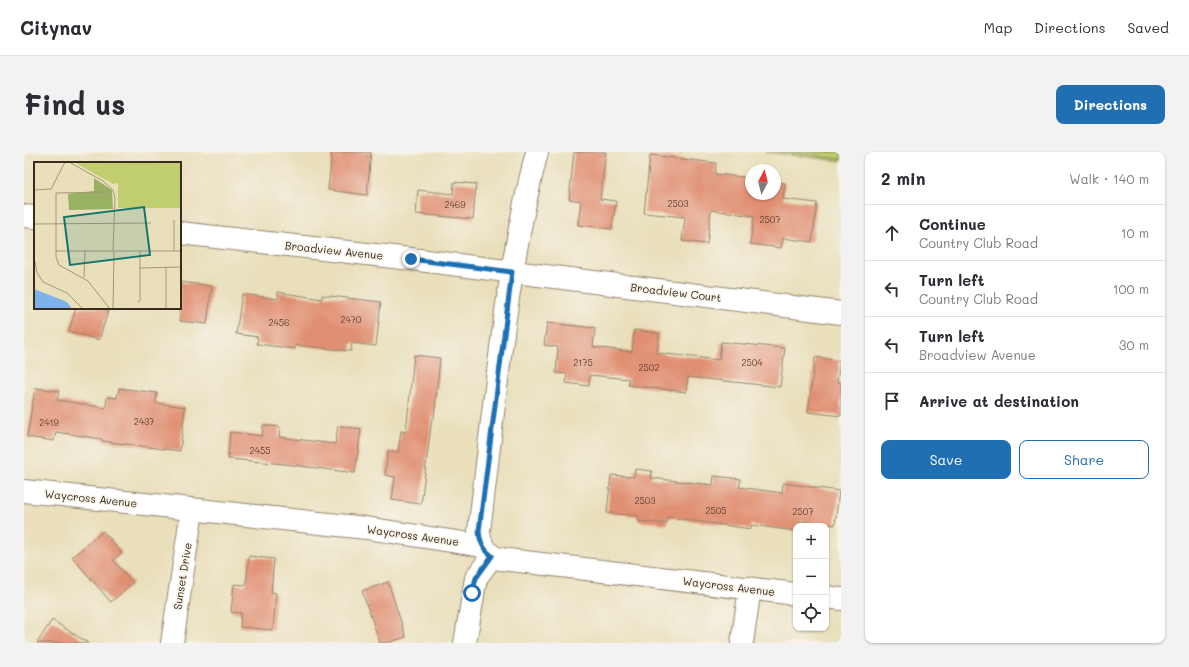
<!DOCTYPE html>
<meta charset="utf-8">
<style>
body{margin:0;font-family:Mali,sans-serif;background:#f2f2f3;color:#2b2b33}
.controls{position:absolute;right:12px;bottom:12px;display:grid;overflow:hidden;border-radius:8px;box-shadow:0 1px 3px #0004}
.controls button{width:36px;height:36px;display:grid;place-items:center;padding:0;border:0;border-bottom:1px solid #e1e1e2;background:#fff;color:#2b2b33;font:20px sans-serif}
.compass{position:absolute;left:721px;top:12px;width:36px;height:36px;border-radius:50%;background:#fff;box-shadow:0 1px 3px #0004;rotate:7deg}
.stop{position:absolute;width:12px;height:12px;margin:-9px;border:3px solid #1f6fb2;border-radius:50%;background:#fff}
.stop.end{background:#1f6fb2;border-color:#fff;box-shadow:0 1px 4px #0008}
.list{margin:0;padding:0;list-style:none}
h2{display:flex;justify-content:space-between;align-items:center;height:52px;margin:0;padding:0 16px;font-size:17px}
h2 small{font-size:13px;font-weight:400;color:#7c7c81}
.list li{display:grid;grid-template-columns:26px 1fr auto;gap:12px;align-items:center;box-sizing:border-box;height:56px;padding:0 16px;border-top:1px solid #e1e1e2}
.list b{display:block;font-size:15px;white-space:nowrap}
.list p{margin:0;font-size:13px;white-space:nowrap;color:#7c7c81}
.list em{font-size:13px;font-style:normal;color:#7c7c81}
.actions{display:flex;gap:8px;padding:12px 16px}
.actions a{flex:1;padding:9px 0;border:1px solid #1f6fb2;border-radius:8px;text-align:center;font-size:14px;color:#1f6fb2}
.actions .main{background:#1f6fb2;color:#fff}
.icon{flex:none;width:22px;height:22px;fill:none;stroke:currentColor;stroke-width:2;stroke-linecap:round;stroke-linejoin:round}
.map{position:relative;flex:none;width:817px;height:491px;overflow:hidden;border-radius:8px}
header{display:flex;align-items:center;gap:24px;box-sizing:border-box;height:56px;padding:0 20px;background:#fff;border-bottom:1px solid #e1e1e2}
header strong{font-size:19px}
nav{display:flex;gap:22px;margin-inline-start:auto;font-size:14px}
.intro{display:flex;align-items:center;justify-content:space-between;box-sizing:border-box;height:96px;padding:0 24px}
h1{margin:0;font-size:28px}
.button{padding:10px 18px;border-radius:8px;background:#1f6fb2;color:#fff;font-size:14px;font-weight:700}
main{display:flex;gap:24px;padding:0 24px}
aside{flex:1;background:#fff;border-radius:8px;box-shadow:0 1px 3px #0004}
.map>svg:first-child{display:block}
.grass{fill:url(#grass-tufts);stroke:#7e7c47}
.park{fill:#c1ce70;stroke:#7e7c47}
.building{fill:#e08f72}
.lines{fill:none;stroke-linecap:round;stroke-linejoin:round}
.minor-casing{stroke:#92846c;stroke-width:24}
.minor{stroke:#fff;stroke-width:22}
.route{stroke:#1f6fb2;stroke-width:5}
.labels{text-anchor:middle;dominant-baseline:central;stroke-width:3;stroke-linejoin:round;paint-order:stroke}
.number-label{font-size:9px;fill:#644333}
.street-label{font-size:11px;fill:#3b2a1e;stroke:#f7f3e8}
.inset-road{fill:none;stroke:#a3977c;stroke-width:1}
.view{fill:#0f766e;fill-opacity:0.15;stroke:#0f766e;stroke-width:2}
.inset-edge{fill:none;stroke:#3b2a1e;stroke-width:2}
</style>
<header>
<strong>Citynav</strong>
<nav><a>Map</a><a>Directions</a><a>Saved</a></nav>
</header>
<div class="intro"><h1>Find us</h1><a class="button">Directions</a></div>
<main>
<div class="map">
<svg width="817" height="491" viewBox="0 0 817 491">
<defs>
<pattern id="grass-tufts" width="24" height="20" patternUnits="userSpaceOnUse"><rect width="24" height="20" fill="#c1ce70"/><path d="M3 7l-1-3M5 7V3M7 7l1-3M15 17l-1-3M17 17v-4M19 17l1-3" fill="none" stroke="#a7b161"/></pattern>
</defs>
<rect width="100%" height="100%" fill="#f7f3e8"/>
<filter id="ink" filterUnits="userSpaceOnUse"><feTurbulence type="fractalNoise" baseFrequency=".025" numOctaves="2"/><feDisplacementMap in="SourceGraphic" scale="8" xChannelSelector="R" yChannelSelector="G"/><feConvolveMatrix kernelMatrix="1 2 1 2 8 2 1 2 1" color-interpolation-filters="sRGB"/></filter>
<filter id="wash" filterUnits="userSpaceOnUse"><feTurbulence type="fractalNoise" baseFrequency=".012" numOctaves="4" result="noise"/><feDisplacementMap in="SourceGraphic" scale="16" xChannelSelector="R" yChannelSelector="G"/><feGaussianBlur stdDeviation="0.9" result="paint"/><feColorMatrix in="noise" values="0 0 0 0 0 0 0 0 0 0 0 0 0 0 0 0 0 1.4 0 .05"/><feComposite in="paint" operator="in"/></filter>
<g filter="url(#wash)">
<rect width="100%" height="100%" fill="#e9dfbb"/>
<!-- grass -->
<path class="grass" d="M742 0H817V9Z"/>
<!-- park -->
<path class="park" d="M764 0H817V7Z"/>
<g id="blocks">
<!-- building -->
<path class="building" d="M308 0H347L343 43 304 38Z
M550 0H582L576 47 592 49 588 77 554 73 557 49 545 47Z
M626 3 692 11 691 22 727 26V42H751V30L761 31 759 47 793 51 788 90 759 86 757 96 726 92 730 64 687 58 683 92 658 89 661 65 620 61Z
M430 30 452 32 449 67 392 62 394 38 429 42Z
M156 130 188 134 183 172 156 169Z
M254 140 298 147V143L357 150 352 194 328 191 327 199 271 193V197L233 192 234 185 212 182 218 142 254 147Z
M52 156H85L75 188 45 179Z
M523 171 571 176 569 195 608 200 610 178 635 181 633 201 695 208 697 190 761 196 756 235 664 225 662 240 604 233 605 227 566 223 565 234 542 231 543 222 532 221 534 195 520 193Z
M390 203 416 206 410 266H408L397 352 368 348 371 325 361 323 364 299 374 300 377 279 382 280Z
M791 205 816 209 813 230 817 231V264L784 260Z
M11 236 35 239 33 248 82 256 83 245 93 246 95 236 133 241 132 251 161 255 156 299 78 289V287L32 280 30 289 3 285Z
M239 273 256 275 255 285 311 292 314 274 337 277 331 321 261 312 204 307 206 280 238 284Z
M611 317 628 319 627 326 689 333 690 324 717 327 715 335 758 341 759 331 815 339 811 373 776 369 775 374H772V379L727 373V377L643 365V372L614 369V364L583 361 587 323 610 325Z
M79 379 98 401 89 408 109 431 87 450 48 405Z
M225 404 250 407 247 440 252 441 249 478 216 475 217 461 207 460 210 432 222 433Z
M364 430 382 485 363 491H356L338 439Z
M28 468 64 491H13Z"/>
</g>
</g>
<g filter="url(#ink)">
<use href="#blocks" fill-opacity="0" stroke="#92846c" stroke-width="1"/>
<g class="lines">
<!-- minor casing -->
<g class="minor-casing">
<path id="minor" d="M513 0C481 123 471 252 455 379 456 394 462 403 477 407L772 442
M0 64 11 65
M156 81 387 107 817 161
M0 339 342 376 459 394
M802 445 817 447
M148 491 168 358
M441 491 452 426 468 404
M718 491 726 436"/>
</g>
<!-- minor -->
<use href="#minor" class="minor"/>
</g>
</g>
<g class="lines" filter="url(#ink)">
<!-- route -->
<path class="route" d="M387 107 488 120 455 379C456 390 459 397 468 404L452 426 448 441"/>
</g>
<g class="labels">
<!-- number labels -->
<g class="number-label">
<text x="654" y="51">2503</text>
<text x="431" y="52">2469</text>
<text x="746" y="67">2507</text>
<text x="327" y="167">2470</text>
<text x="255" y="170">2456</text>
<text x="559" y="210">2175</text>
<text x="728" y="210">2504</text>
<text x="625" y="215">2502</text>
<text x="120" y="269">2437</text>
<text x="25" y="270">2419</text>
<text x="236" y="298">2455</text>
<text x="621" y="348">2503</text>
<text x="692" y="358">2505</text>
<text x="779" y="359">2507</text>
</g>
<!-- street labels -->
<g class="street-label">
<text transform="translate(310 98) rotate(6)">Broadview Avenue</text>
<text transform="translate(652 140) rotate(7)">Broadview Court</text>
<text transform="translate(67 346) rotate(6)">Waycross Avenue</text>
<text transform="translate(389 383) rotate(8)">Waycross Avenue</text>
<text transform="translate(158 424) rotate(-81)">Sunset Drive</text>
<text transform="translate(705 434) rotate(7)">Waycross Avenue</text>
</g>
</g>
<!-- overview -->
<g transform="translate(10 10)">
<rect width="147" height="147" fill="#e9dfbb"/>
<path d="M60 16 78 28 79 47 35 48 34 32 60 29Z" fill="#98b162"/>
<path d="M40 0H147V46H84V21L79 22Z" fill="#c1ce70"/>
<path d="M0 127 33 140 38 147H0Z" fill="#7db2eb"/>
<path class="inset-road" d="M35 0 69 19 79 28 81 36 79 88M0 28 17 27 31 0M74 30 22 31V95L25 103 54 119 76 147M140 58V89M0 62 117 61M22 89H147M0 95 3 110 9 120 33 131 49 147M132 105V147M106 106 147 105M50 115 51 88M104 141 106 138V89M79 147 80 89"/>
<path class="view" d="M110 45 116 93 36 103 30 55Z"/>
<rect width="147" height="147" class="inset-edge"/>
</g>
</svg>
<div class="controls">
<button>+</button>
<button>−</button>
<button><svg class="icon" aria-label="locate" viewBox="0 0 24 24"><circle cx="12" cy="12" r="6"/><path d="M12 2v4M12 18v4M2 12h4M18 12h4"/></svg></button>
</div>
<svg class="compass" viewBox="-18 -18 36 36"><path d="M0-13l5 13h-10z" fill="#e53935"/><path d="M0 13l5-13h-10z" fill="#7c7c81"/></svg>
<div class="stop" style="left:448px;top:441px"></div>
<div class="stop end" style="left:387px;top:107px"></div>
</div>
<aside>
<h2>2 min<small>Walk · 140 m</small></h2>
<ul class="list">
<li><svg class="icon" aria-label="ahead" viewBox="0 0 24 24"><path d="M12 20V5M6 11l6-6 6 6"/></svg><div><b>Continue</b><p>Country Club Road</p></div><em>10 m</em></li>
<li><svg class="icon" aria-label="left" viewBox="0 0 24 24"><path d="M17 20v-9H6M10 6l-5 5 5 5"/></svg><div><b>Turn left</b><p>Country Club Road</p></div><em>100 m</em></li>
<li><svg class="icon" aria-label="left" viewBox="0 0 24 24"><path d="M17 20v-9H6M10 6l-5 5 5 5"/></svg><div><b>Turn left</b><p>Broadview Avenue</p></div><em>30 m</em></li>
<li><svg class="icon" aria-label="arrive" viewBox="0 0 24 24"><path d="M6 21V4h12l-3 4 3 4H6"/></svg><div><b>Arrive at destination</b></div></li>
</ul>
<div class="actions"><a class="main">Save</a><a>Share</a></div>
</aside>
</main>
